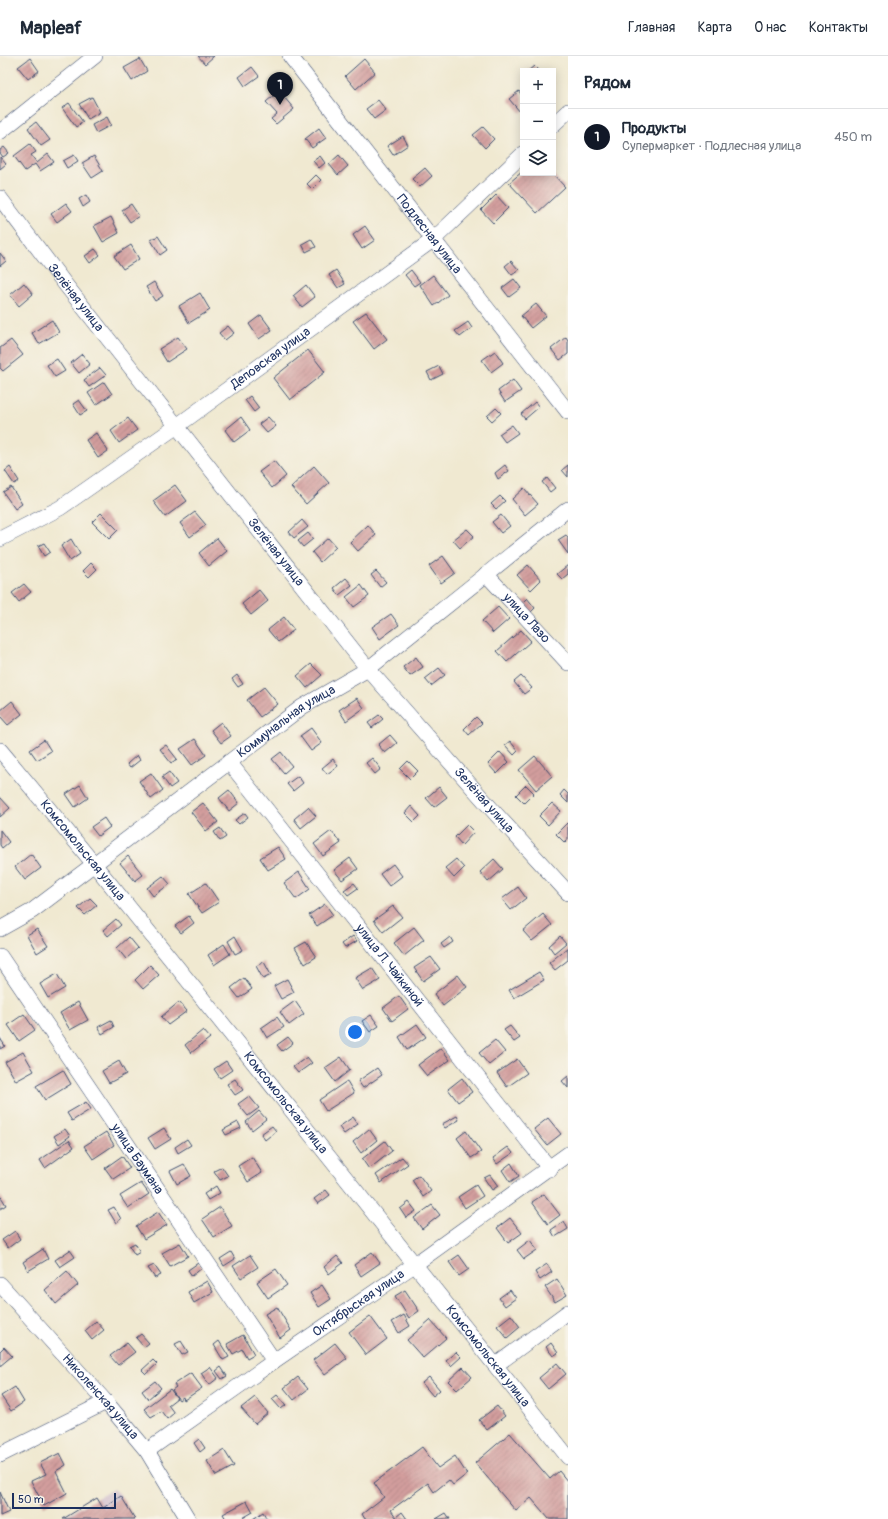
<!DOCTYPE html>
<html lang="ru">
<meta charset="utf-8">
<style>
body{margin:0;font-family:Pangolin,sans-serif;background:#f2f2f3;color:#1f2937}
.controls{position:absolute;right:12px;top:12px;display:grid;overflow:hidden;border-radius:0px;box-shadow:0 2px 10px #0003}
.controls button{width:36px;height:36px;display:grid;place-items:center;padding:0;border:0;border-bottom:1px solid #e0e1e3;background:#fff;color:#1f2937;font:20px sans-serif}
.scale{position:absolute;left:12px;bottom:10px;width:104px;box-sizing:border-box;padding-left:4px;border:2px solid #1b2f5e;border-top:0;font-size:11px;line-height:14px;white-space:nowrap;color:#1b2f5e;-webkit-text-stroke:3px #f7f3e8;paint-order:stroke}
.you{position:absolute;left:355px;top:976px;width:14px;height:14px;margin:-10px;border:3px solid #fff;border-radius:50%;background:#1a73e8;box-shadow:0 0 0 6px #1a73e833}
.badge{display:grid;place-items:center;width:26px;height:26px;border-radius:50%;background:#111827;color:#fff;font-size:13px;font-weight:700}
.pin{position:absolute;translate:-50% -33px;filter:drop-shadow(0 1px 2px #0008)}
.pin::after{content:'';position:absolute;top:21px;width:14px;height:12px;background:inherit;clip-path:polygon(0 0,100% 0,50% 100%)}
.list{margin:0;padding:0;list-style:none}
h2{display:flex;justify-content:space-between;align-items:center;height:52px;margin:0;padding:0 16px;font-size:17px}
h2 small{font-size:13px;font-weight:400;color:#747a83}
.list li{display:grid;grid-template-columns:26px 1fr auto;gap:12px;align-items:center;box-sizing:border-box;height:56px;padding:0 16px;border-top:1px solid #e0e1e3}
.list b{display:block;font-size:15px;white-space:nowrap}
.list p{margin:0;font-size:13px;white-space:nowrap;color:#747a83}
.list em{font-size:13px;font-style:normal;color:#747a83}
.icon{flex:none;width:22px;height:22px;fill:none;stroke:currentColor;stroke-width:2;stroke-linecap:round;stroke-linejoin:round}
.map{position:relative;flex:none;width:568px;height:1463px;overflow:hidden}
header{display:flex;align-items:center;gap:24px;box-sizing:border-box;height:56px;padding:0 20px;background:#fff;border-bottom:1px solid #e0e1e3}
header strong{font-size:19px}
nav{display:flex;gap:22px;margin-inline-start:auto;font-size:14px}
main{display:flex}
aside{flex:1;background:#fff}
.map>svg:first-child{display:block}
.industrial{fill:#d0bdcc}
.building{fill:url(#building-hatch)}
.lines{fill:none;stroke-linecap:round;stroke-linejoin:round}
.street-casing{stroke:#3b4b6f;stroke-width:16}
.street{stroke:#fff;stroke-width:15}
.labels{text-anchor:middle;dominant-baseline:central;stroke-width:4;stroke-linejoin:round;paint-order:stroke}
.street-label{font-size:13px;fill:#1b2f5e;stroke:#f7f3e8}
</style>
<header>
<strong>Mapleaf</strong>
<nav><a>Главная</a><a>Карта</a><a>О нас</a><a>Контакты</a></nav>
</header>
<main>
<div class="map">
<svg width="568" height="1463" viewBox="0 0 568 1463">
<defs>
<pattern id="building-hatch" width="6" height="6" patternUnits="userSpaceOnUse"><rect width="6" height="6" fill="#d39e9d"/><path d="M-1 1l2-2M0 6l6-6M5 7l2-2" fill="none" stroke="#aa8183"/></pattern>
</defs>
<rect width="100%" height="100%" fill="#f7f3e8"/>
<filter id="ink" filterUnits="userSpaceOnUse"><feTurbulence type="fractalNoise" baseFrequency=".025" numOctaves="2"/><feDisplacementMap in="SourceGraphic" scale="8" xChannelSelector="R" yChannelSelector="G"/><feConvolveMatrix kernelMatrix="1 2 1 2 8 2 1 2 1" color-interpolation-filters="sRGB"/></filter>
<filter id="wash" filterUnits="userSpaceOnUse"><feTurbulence type="fractalNoise" baseFrequency=".012" numOctaves="4" result="noise"/><feDisplacementMap in="SourceGraphic" scale="16" xChannelSelector="R" yChannelSelector="G"/><feGaussianBlur stdDeviation="0.9" result="paint"/><feColorMatrix in="noise" values="0 0 0 0 0 0 0 0 0 0 0 0 0 0 0 0 0 1.4 0 .05"/><feComposite in="paint" operator="in"/></filter>
<g filter="url(#wash)">
<rect width="100%" height="100%" fill="#f0e9d1"/>
<!-- industrial -->
<path class="industrial" d="M113 1433 121 1440 135 1463H59Z"/>
<g id="blocks">
<!-- building -->
<path class="building" d="M198 0H214L205 8Z
M30 2 39 15 28 23 18 11Z
M140 3 147 15 132 25 124 12Z
M364 3 375 16 356 33 345 20Z
M534 10 539 15H528Z
M252 11 259 20 245 30 239 21Z
M279 35 294 53 276 68 271 63 277 58 266 46Z
M519 35 523 41V55L521 57 509 43Z
M92 41 100 56 88 63 79 48Z
M378 44 386 54 374 63 366 53Z
M69 47 83 66 76 71 62 52Z
M107 61 111 69 96 77 92 69Z
M36 66 50 84 41 90 28 72Z
M483 71 494 83 485 92 473 79Z
M319 72 326 82 312 92 305 83Z
M403 80 408 89 393 99 387 90Z
M30 88 36 96 31 99 37 107 48 98 54 106 40 115 35 108 25 115 14 100Z
M4 91 9 97 3 101 0 97V94Z
M74 99 78 105 67 112 63 105Z
M339 99 348 110 338 119 329 108Z
M94 100 103 115 92 122 82 107Z
M320 100 325 107 319 112 313 105Z
M0 101 6 108 0 113Z
M425 112 432 120 420 131 412 123Z
M523 115V117H552L565 131 537 157 509 127Z
M316 119 321 124 312 133 307 128Z
M86 139 90 146 83 151 79 143Z
M496 139 508 152 493 167 481 154Z
M66 147 72 155 57 166 51 158Z
M131 148 139 160 130 166 122 154Z
M111 161 119 177 103 186 94 170Z
M365 170 375 184 362 193 353 179Z
M158 180 167 194 160 199 151 184Z
M311 183 316 191 306 196 302 188Z
M131 189 139 203 123 213 114 200Z
M95 193 100 199 90 207 85 200Z
M0 197 6 205 0 210Z
M511 205 519 214 512 219 505 210Z
M336 214 345 228 338 232 329 219Z
M411 214 420 226 414 230 405 219Z
M433 219 448 239 434 250 420 229Z
M514 223 521 232 509 241 502 232Z
M154 226 163 240 155 245 146 231Z
M24 227 33 238 19 250 10 239Z
M306 229 315 241 302 251 293 240Z
M200 237 210 254 189 267 179 250Z
M536 248 546 260 531 272 521 260Z
M366 256 387 283 374 293 353 265Z
M261 259 272 274 259 283 249 268Z
M52 264 59 276 39 288 32 277Z
M468 266 472 272 460 281 455 275Z
M228 270 234 277 225 284 219 277Z
M178 281 187 293 167 306 159 293Z
M566 281 568 284V298L560 304 551 293Z
M11 284 23 299 3 315 0 312V292Z
M308 294 325 316 290 344 273 322Z
M495 295 503 307 491 316 482 304Z
M82 298 90 308 79 317 71 307Z
M57 303 65 315 55 321 47 309Z
M439 310 443 318 431 324 427 316Z
M100 312 106 319 89 331 84 324Z
M513 324 521 335 505 346 498 335Z
M104 326 112 338 96 349 88 337Z
M250 340 259 352 254 356 245 344Z
M79 344 87 355 80 359 73 348Z
M535 346 539 351 525 363 521 358Z
M496 352 501 357 492 365 487 360Z
M241 361 250 374 234 386 225 374Z
M268 361 276 370 267 377 259 368Z
M128 362 137 374 119 387 111 375Z
M512 369 518 377 505 386 499 378Z
M96 377 108 395 98 402 86 384Z
M274 405 286 420 272 432 259 416Z
M505 409 509 415 498 423 495 417Z
M568 409V421L562 414Z
M314 410 329 427 306 448 291 431Z
M10 411 19 425 14 428 5 415Z
M547 422 555 432 550 436 542 426Z
M175 429 187 445 165 461 153 445Z
M11 431 22 448 15 453 3 436Z
M524 432 538 448 525 459 512 443Z
M500 440 505 445 496 453 491 448Z
M195 456 206 469 190 481 180 467Z
M101 457 118 474 109 483 92 466Z
M501 459 510 470 501 477 492 466Z
M302 464 308 471 294 482 289 476Z
M368 469 376 479 358 495 350 486Z
M467 473 474 480 460 492 453 484Z
M308 477 313 483 303 491 298 485Z
M566 479 568 482V498L558 484Z
M217 482 227 495 209 510 199 497Z
M328 482 336 491 320 506 312 496Z
M71 483 80 498 70 505 61 490Z
M44 487 50 496 44 500 38 490Z
M443 500 455 517 441 527 429 510Z
M91 507 97 513 89 521 83 515Z
M528 509 541 524 531 534 517 519Z
M568 509V518L562 523 557 518Z
M376 515 386 526 380 531 371 519Z
M346 522 352 529 339 539 334 532Z
M24 528 31 536 19 546 12 537Z
M361 529 369 540 354 551 346 541Z
M259 534 268 545 251 559 242 548Z
M527 542 535 552 530 557 522 547Z
M498 551 509 563 493 577 482 565Z
M391 558 399 569 380 583 372 571Z
M284 561 294 574 278 586 268 574Z
M521 574 531 585 507 606 497 595Z
M416 601 423 611 410 620 403 611Z
M311 608 322 619 307 632 297 620Z
M439 612 445 619 431 630 425 623Z
M237 619 243 628 238 631 232 623Z
M521 620 532 632 524 638 514 626Z
M264 631 278 648 260 661 247 644Z
M357 642 364 652 346 665 339 654Z
M12 645 22 658 8 669 0 660V655Z
M379 659 383 663 372 672 368 667Z
M476 661 482 667 469 679 464 673Z
M221 666 231 680 221 687 211 674Z
M311 672 322 687 311 695 300 680Z
M390 679 397 687 385 697 378 689Z
M195 683 206 699 192 709 180 693Z
M44 684 51 695 37 704 30 694Z
M510 685 518 695 514 699 505 689Z
M166 689 177 703 171 707 160 693Z
M281 696 292 710 284 717 272 703Z
M500 696 509 706 497 718 488 708Z
M137 699 140 704 130 712 127 708Z
M535 700 552 720 536 734 519 714Z
M372 702 381 713 375 718 366 707Z
M333 703 338 710 327 718 322 712Z
M408 705 418 715 410 723 400 713Z
M169 716 177 727 170 732 162 721Z
M151 717 163 734 151 743 139 725Z
M298 720 303 727 293 735 287 728Z
M80 729 88 742 75 751 66 738Z
M526 729 534 737 524 747 516 739Z
M439 731 447 741 434 751 426 742Z
M229 734 239 747 229 755 219 742Z
M564 734 568 738V747L560 739Z
M0 741 10 752 0 761Z
M203 747 218 766 206 775 191 756Z
M552 747 561 755 548 769 539 760Z
M411 750 420 760 414 766 405 757Z
M308 751 316 760 301 772 294 763Z
M245 757 248 761 239 768 235 764Z
M104 762 110 771 98 780 91 771Z
M567 767 568 768V784L565 787 556 778Z
M467 769 474 776 462 789 455 781Z
M220 772 226 781 220 785 214 776Z
M0 774 9 786 2 792 0 789Z
M331 775 341 787 323 800 314 788Z
M278 791 286 803 268 814 260 802Z
M31 798 41 812 25 824 15 811Z
M128 800 143 819 135 825 120 807Z
M350 802 358 813 342 824 334 814Z
M456 803 464 812 454 822 445 812Z
M494 803 503 813 488 826 480 816Z
M393 808 402 820 389 830 380 818Z
M299 816 310 833 296 843 284 827Z
M163 820 170 828 153 840 147 832Z
M206 827 219 846 202 857 189 838Z
M354 827 358 832 348 839 344 834Z
M518 831 526 842 511 854 502 843Z
M90 842 97 849 85 859 78 852Z
M325 848 333 859 317 870 309 859Z
M393 850 402 861 383 876 374 864Z
M543 858 552 869 532 885 523 875Z
M189 860 194 867 181 877 175 870Z
M116 863 121 869 108 880 103 874Z
M414 871 424 884 404 900 394 887Z
M37 873 48 890 37 897 27 879Z
M235 880 243 894 235 898 228 885Z
M353 880 357 885 345 892 342 888Z
M560 880 566 887 554 897 549 890Z
M129 881 138 892 126 903 117 892Z
M450 881 453 886 444 892 441 888Z
M306 886 316 901 305 908 295 892Z
M224 888 230 898 214 909 208 899Z
M568 891V904L555 914 549 907Z
M431 901 440 913 423 925 414 912Z
M264 906 271 919 263 923 256 910Z
M150 909 159 919 143 933 135 924Z
M372 912 380 924 363 934 355 922Z
M539 916 544 924 514 942 509 934Z
M57 918 65 932 48 942 40 928Z
M458 919 467 931 443 950 434 938Z
M244 922 252 933 239 942 231 932Z
M287 923 294 936 281 943 274 930Z
M399 940 408 953 392 965 383 952Z
M295 945 304 958 289 969 280 956Z
M78 946 88 964 70 974 60 957Z
M179 946 187 955 168 969 161 961Z
M24 958 35 974 19 985 8 969Z
M371 959 379 970 370 976 362 965Z
M277 961 284 971 267 982 261 972Z
M111 964 114 971 102 978 98 971Z
M417 968 426 981 407 994 399 981Z
M510 970 520 982 514 986 504 974Z
M203 974 210 982 191 997 185 989Z
M288 981 293 987 282 995 277 989Z
M0 982 5 990 0 993Z
M495 984 505 996 489 1009 479 997Z
M441 992 450 1004 427 1020 418 1009Z
M23 996 34 1015 16 1025 5 1006Z
M307 1001 312 1007 298 1017 293 1011Z
M341 1001 350 1014 335 1026 325 1012Z
M517 1003 527 1017 507 1031 497 1017Z
M119 1005 126 1018 109 1027 102 1015Z
M226 1005 232 1014 220 1022 214 1013Z
M377 1012 382 1019 363 1032 358 1025Z
M63 1014 71 1028 45 1044 36 1030Z
M568 1020V1032L562 1025Z
M462 1022 472 1036 458 1046 448 1033Z
M235 1023 243 1034 235 1039 227 1028Z
M347 1025 354 1037 326 1055 319 1044Z
M249 1040 259 1052 248 1060 238 1048Z
M86 1046 91 1053 72 1065 67 1057Z
M259 1055 266 1063 252 1074 246 1066Z
M457 1060 459 1064 445 1072 442 1068Z
M353 1061 358 1068 344 1078 339 1071Z
M548 1062 561 1078 547 1089 534 1073Z
M238 1066 241 1072 226 1079 223 1074Z
M272 1070 276 1075 265 1084 261 1078Z
M164 1072 171 1083 155 1093 148 1082Z
M65 1073 70 1080 59 1088 54 1080Z
M369 1073 377 1084 361 1097 353 1086Z
M466 1075 481 1096 471 1102 457 1082Z
M106 1076 114 1089 93 1103 84 1090Z
M187 1083 191 1089 178 1097 175 1091Z
M69 1084 74 1091 45 1112 40 1104Z
M385 1085 392 1095 369 1113 362 1103Z
M508 1091 513 1097 497 1108 493 1102Z
M122 1100 130 1112 113 1123 105 1112Z
M252 1101 262 1117 248 1126 238 1110Z
M402 1101 408 1108 381 1127 376 1119Z
M511 1107 519 1120 510 1126 502 1114Z
M184 1108 191 1120 177 1128 170 1115Z
M222 1111 228 1120 220 1124 214 1115Z
M419 1119 431 1135 423 1141 412 1124Z
M490 1119 498 1130 492 1134 484 1122Z
M141 1127 149 1138 128 1152 120 1140Z
M476 1129 483 1140 465 1152 458 1141Z
M216 1130 220 1137 208 1144 204 1138Z
M326 1134 330 1139 318 1148 314 1143Z
M544 1138 560 1159 548 1168 532 1146Z
M0 1139 6 1149 0 1153Z
M409 1146 416 1155 406 1162 400 1153Z
M432 1149 440 1159 422 1173 414 1162Z
M114 1151 121 1163 116 1167 108 1154Z
M220 1151 232 1170 214 1181 202 1163Z
M158 1156 167 1169 144 1183 136 1170Z
M510 1162 522 1177 508 1187 497 1172Z
M564 1165 568 1173 555 1181 551 1174Z
M15 1175 20 1183 8 1192 2 1184Z
M530 1184 537 1194 524 1203 517 1194Z
M135 1187 140 1196 135 1199 129 1190Z
M180 1187 188 1200 170 1210 162 1197Z
M43 1193 48 1203 28 1215 23 1206Z
M70 1194 75 1201 60 1211 55 1204Z
M231 1196 235 1203 224 1210 220 1203Z
M372 1196 380 1207 361 1220 354 1209Z
M250 1199 258 1211 241 1222 233 1210Z
M459 1199 469 1213 459 1220 449 1206Z
M337 1200 343 1207 329 1218 324 1211Z
M198 1207 202 1212 192 1220 188 1214Z
M547 1208 552 1216 540 1224 535 1216Z
M154 1209 161 1219 155 1222 148 1212Z
M276 1213 287 1229 268 1242 257 1226Z
M67 1215 78 1229 56 1248 45 1234Z
M557 1223 567 1239 555 1246 545 1231Z
M207 1225 213 1236 194 1247 188 1236Z
M322 1229 331 1243 319 1251 310 1237Z
M405 1234 419 1255 409 1262 395 1240Z
M510 1234 516 1242 505 1250 499 1242Z
M277 1251 291 1274 280 1282 265 1258Z
M404 1259 410 1270 399 1277 392 1266Z
M511 1259 520 1271 507 1282 497 1270Z
M370 1260 387 1283 366 1299 349 1276Z
M430 1264 446 1282 423 1302 407 1284Z
M96 1265 104 1274 92 1284 85 1275Z
M141 1278 149 1287 144 1291 136 1282Z
M243 1279 254 1298 247 1302 242 1293 233 1298 227 1288Z
M181 1285 188 1296 182 1299 175 1288Z
M219 1285 229 1301 223 1304 214 1289Z
M127 1287 135 1296 118 1309 110 1300Z
M335 1287 347 1302 325 1319 313 1304Z
M551 1287 558 1297 553 1300 546 1291Z
M4 1291 12 1300 0 1310V1295Z
M456 1296 461 1301 451 1310 446 1304Z
M153 1304 157 1308 146 1318 142 1314Z
M557 1307 566 1318 548 1333 539 1322Z
M210 1311 218 1322 209 1329 201 1317Z
M221 1311 227 1320 222 1323 216 1315Z
M463 1311 472 1321 457 1334 448 1325Z
M191 1317 202 1332 184 1344 183 1341 179 1344 172 1334 176 1331 174 1328Z
M298 1321 308 1333 294 1344 284 1332Z
M429 1321 440 1334 433 1340 422 1327Z
M155 1325 161 1332 148 1343 142 1335Z
M15 1331 24 1346 11 1355 1 1340Z
M170 1333 177 1342 168 1349 174 1357 167 1363 161 1355 151 1361 144 1353Z
M277 1339 286 1349 281 1353 272 1343Z
M255 1341 268 1357 255 1368 241 1352Z
M497 1350 505 1360 487 1374 479 1364Z
M510 1377 550 1423 559 1415 568 1426V1463H549L531 1442 516 1455 475 1407Z
M199 1383 205 1392 200 1396 194 1387Z
M422 1391 438 1412 455 1400 467 1418 453 1429 449 1424 434 1436 428 1427 391 1454 396 1461 402 1456 407 1463H365L362 1458 384 1441 374 1427Z
M224 1394 234 1410 216 1420 207 1405Z
M60 1397 66 1409 56 1415 67 1437 44 1450 31 1425 46 1418 40 1407Z
M0 1436 9 1456 0 1460Z
M121 1440 135 1463H63L97 1442 103 1452Z
M247 1445 253 1456 241 1463H226L223 1458Z
M263 1456 267 1463H253Z
M446 1457 450 1463H436Z"/>
</g>
</g>
<g filter="url(#ink)">
<use href="#blocks" fill-opacity="0" stroke="#3b4b6f" stroke-width="1"/>
<g class="lines">
<!-- street casing -->
<g class="street-casing">
<g id="street">
<path id="s1" d="M290 0 568 356"/>
<path d="M553 69 568 55"/>
<path d="M0 76 95 0"/>
<path id="s2" d="M0 142 65 228 368 613 496 758 568 837"/>
<path id="s3" d="M0 483 60 452 177 370 434 183 523 98"/>
<path id="s4" d="M486 518 568 607"/>
<path id="s5" d="M0 694C113 829 222 967 332 1105 411 1204 490 1302 568 1401"/>
<path id="s6" d="M229 706 550 1113"/>
<path id="s7" d="M0 873 32 855 302 651 368 613 568 453"/>
<path id="s8" d="M0 900 274 1305"/>
<path id="s9" d="M0 1228 106 1346 147 1395 188 1463"/>
<path d="M496 1309 568 1256"/>
<path id="s10" d="M147 1395 274 1305 414 1209 568 1098"/>
<path d="M0 1399 106 1346"/>
</g>
</g>
<!-- street -->
<use href="#street" class="street"/>
</g>
</g>
<g class="labels">
<!-- street labels -->
<g class="street-label">
<text stroke="none"><textPath href="#s1" startOffset="226">Подлесная улица</textPath></text>
<text stroke="none"><textPath href="#s2" startOffset="125">Зелёная улица</textPath></text>
<text stroke="none"><textPath href="#s3" startOffset="326">Деповская улица</textPath></text>
<text stroke="none"><textPath href="#s2" startOffset="449">Зелёная улица</textPath></text>
<text stroke="none"><textPath href="#s4" startOffset="60">улица Лазо</textPath></text>
<text stroke="none"><textPath href="#s7" startOffset="354">Коммунальная улица</textPath></text>
<text stroke="none"><textPath href="#s2" startOffset="773">Зелёная улица</textPath></text>
<text stroke="none"><textPath href="#s5" startOffset="130">Комсомольская улица</textPath></text>
<text stroke="none"><textPath href="#s6" startOffset="259">улица Л. Чайкиной</textPath></text>
<text stroke="none"><textPath href="#s5" startOffset="454">Комсомольская улица</textPath></text>
<text stroke="none"><textPath href="#s8" startOffset="245">улица Баумана</textPath></text>
<text stroke="none"><textPath href="#s10" startOffset="258">Октябрьская улица</textPath></text>
<text stroke="none"><textPath href="#s5" startOffset="778">Комсомольская улица</textPath></text>
<text stroke="none"><textPath href="#s9" startOffset="151">Николенская улица</textPath></text>
</g>
</g>
</svg>
<div class="controls">
<button>+</button>
<button>−</button>
<button><svg class="icon" aria-label="layers" viewBox="0 0 24 24"><path d="M12 4l9 5-9 5-9-5zM3 14l9 5 9-5"/></svg></button>
</div>
<div class="scale">50 m</div>
<div class="you"></div>
<div class="pin badge" style="left:280px;top:49px">1</div>
</div>
<aside>
<h2>Рядом<small></small></h2>
<ul class="list">
<li><span class="badge">1</span><div><b>Продукты</b><p>Супермаркет · Подлесная улица</p></div><em>450 m</em></li>
</ul>
</aside>
</main>
